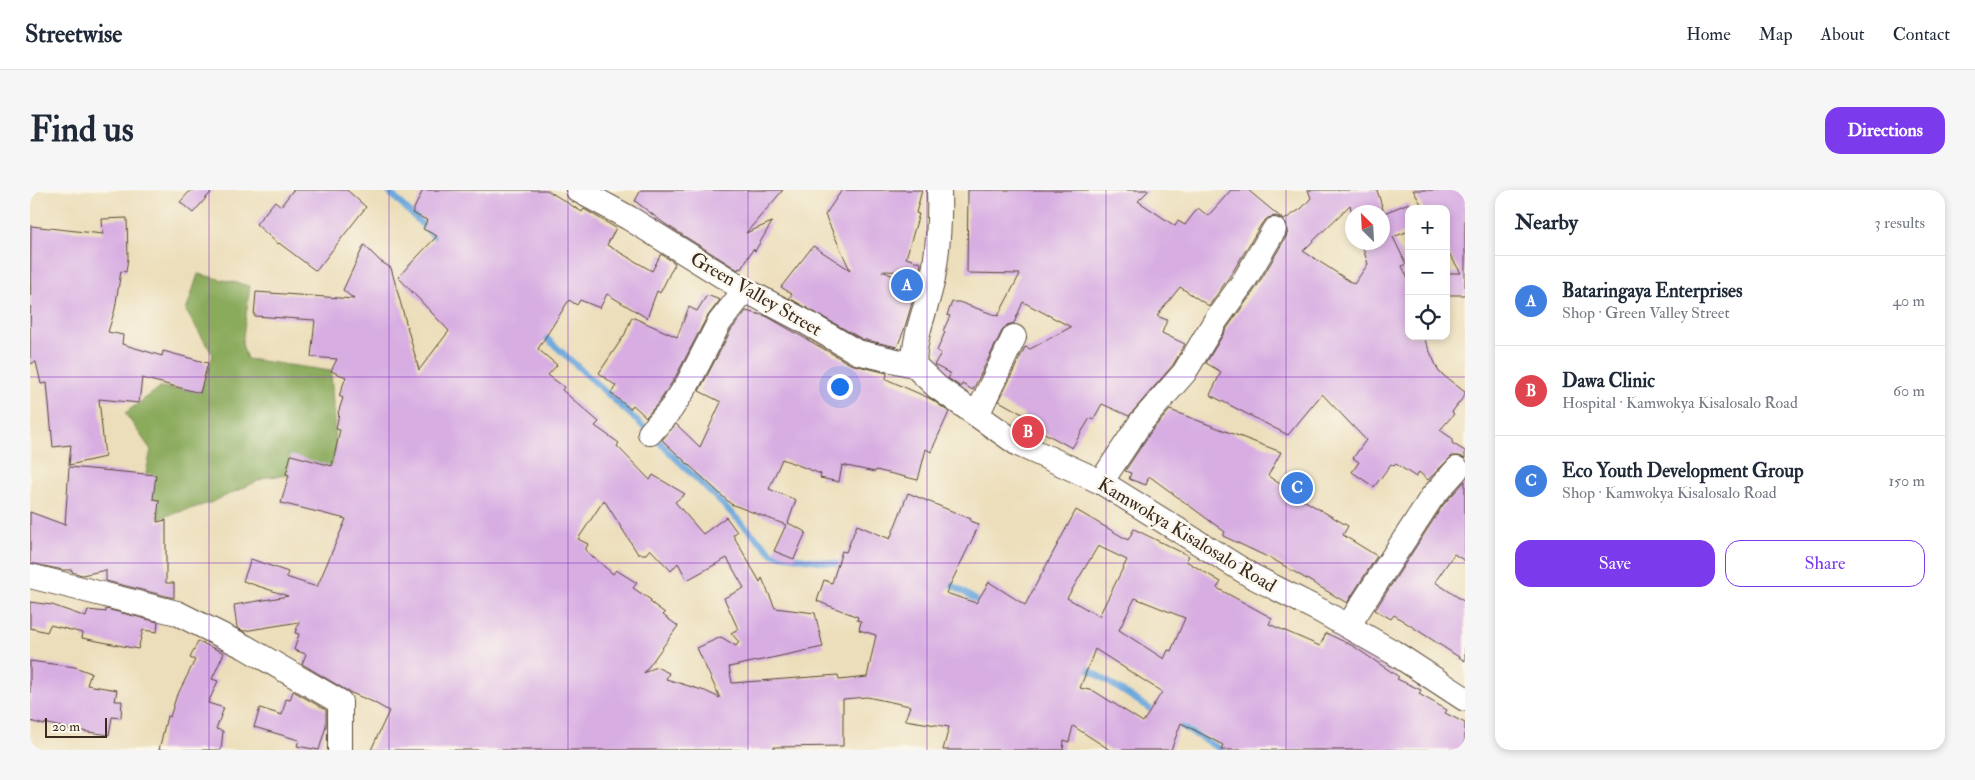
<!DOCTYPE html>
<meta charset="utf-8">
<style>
body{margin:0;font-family:"IM FELL Double Pica",serif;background:#f6f6f7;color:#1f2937}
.controls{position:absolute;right:15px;top:15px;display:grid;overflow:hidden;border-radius:10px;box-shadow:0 2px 8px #0003}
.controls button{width:45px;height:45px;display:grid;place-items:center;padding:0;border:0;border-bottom:1px solid #e0e1e3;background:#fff;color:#1f2937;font:25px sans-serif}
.compass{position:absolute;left:1315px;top:15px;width:45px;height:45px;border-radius:50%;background:#fff;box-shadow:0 2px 8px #0003;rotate:336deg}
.scale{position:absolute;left:15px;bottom:12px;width:62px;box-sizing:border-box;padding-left:5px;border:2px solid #3b2a1e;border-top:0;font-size:14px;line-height:18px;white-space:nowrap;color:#3b2a1e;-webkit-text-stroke:4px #fbf7ec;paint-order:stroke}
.you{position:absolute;left:809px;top:196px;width:18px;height:18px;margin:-12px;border:4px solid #fff;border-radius:50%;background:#1a73e8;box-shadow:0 0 0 8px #1a73e833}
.badge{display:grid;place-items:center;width:32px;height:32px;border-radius:50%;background:#7c3aed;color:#fff;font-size:16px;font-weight:700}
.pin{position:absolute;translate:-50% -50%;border:2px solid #fff;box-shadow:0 1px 5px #0006}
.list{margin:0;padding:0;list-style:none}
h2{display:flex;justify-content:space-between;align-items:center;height:65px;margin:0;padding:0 20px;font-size:21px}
h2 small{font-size:16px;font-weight:400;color:#747a83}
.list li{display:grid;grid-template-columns:32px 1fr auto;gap:15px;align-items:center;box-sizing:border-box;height:90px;padding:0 20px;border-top:1px solid #e0e1e3}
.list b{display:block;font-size:19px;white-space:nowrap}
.list p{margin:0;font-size:16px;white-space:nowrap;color:#747a83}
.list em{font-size:16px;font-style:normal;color:#747a83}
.actions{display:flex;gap:10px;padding:15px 20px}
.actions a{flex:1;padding:11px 0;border:1px solid #7c3aed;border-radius:15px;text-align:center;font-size:18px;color:#7c3aed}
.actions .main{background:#7c3aed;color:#fff}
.icon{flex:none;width:28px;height:28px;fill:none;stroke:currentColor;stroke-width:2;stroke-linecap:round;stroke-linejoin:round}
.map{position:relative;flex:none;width:1435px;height:560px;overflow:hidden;border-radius:15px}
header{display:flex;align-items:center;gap:30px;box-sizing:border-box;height:70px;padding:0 25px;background:#fff;border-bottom:1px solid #e0e1e3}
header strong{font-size:24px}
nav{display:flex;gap:28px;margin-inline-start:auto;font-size:18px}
.intro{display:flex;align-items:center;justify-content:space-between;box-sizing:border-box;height:120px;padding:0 30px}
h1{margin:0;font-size:35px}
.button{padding:12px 22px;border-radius:15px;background:#7c3aed;color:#fff;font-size:18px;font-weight:700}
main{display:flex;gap:30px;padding:0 30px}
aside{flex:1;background:#fff;border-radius:15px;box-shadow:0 2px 8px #0003}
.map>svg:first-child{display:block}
.forest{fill:#8aaa5c;stroke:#626a3d}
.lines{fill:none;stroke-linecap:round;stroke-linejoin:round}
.stream{stroke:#6da8dd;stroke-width:6}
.building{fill:#d8aee2;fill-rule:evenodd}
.minor-casing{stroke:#564535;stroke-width:26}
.minor{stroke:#fff;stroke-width:24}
.grid{fill:none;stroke:#7b2cbf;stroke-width:1;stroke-opacity:0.55}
.labels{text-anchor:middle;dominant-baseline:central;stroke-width:5;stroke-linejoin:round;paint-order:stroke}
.street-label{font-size:19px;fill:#3b2a1e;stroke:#fbf7ec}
</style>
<header>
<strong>Streetwise</strong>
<nav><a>Home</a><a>Map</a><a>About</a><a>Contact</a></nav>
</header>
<div class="intro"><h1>Find us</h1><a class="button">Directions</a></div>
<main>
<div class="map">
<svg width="1435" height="560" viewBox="0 0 1435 560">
<rect width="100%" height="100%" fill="#fbf7ec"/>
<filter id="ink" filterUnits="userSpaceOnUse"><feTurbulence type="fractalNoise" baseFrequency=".02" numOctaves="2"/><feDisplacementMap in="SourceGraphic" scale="10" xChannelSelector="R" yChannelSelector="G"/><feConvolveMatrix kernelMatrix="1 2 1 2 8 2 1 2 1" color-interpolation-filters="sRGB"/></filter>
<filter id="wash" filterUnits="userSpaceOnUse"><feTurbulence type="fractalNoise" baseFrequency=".0096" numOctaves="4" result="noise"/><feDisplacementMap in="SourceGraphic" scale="20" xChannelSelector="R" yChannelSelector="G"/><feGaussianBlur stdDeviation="1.12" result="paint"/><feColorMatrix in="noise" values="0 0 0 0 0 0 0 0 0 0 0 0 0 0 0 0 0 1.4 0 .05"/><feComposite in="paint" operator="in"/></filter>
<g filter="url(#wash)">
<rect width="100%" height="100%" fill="#ecdeba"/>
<!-- forest -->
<path class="forest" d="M168 84 220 96 212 154 217 169 301 181 307 281 237 287 180 313 129 328 112 302 121 260 95 223 131 197 171 202 183 165 156 121Z"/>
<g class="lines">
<!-- stream -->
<path class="stream" d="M357 0 411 53
M510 142 617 240
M624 247 743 364 815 375
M914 390 954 415
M1052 475 1128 524
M1143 532 1192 560"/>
</g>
<g id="blocks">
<!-- building -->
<path class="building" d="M161 0H183L163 23 150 12Z
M263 0H317L336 17 286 81 249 53 248 54 226 34 245 11 251 16Z
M393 0H517L552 22 554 19 586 38 577 55 622 81 631 64 645 73 630 103 627 101 617 128 577 104 570 118 550 110 547 115 539 110 508 159 527 175 518 185 534 197 532 200 569 232 565 236 589 253 587 256 620 290 623 285 655 304 645 312 673 344 696 327 707 342 703 345 730 392 732 388 745 418 785 423 793 457 699 477 702 493 808 485 809 490 837 487 846 445 829 440 831 431 827 430 828 427 787 411 794 390 802 393 812 361 816 362 827 335 860 349 878 303 941 329 940 331 949 334 942 350 916 403 946 413 959 392 995 415 1046 320 1098 350 1104 339 1159 366 1156 371 1191 392 1187 398 1242 428 1239 434 1290 456 1296 443 1323 456 1369 487 1367 489 1391 500 1389 504 1417 520 1415 523 1435 533V560H1191L1193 555 1151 533 1141 560H1080L1043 536 1039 552 1034 550 1033 560H913L919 537 875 530 880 516 837 507 813 509V556L744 557V560H341L359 521 343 512 319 502 272 474 276 464 264 460 269 444 265 443 269 432 214 441 207 438 204 415 258 406 213 391 221 369 258 382 256 387 287 397 316 329 251 313 259 285 256 284 261 265 302 276 310 240 306 239 309 223H308L313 208 309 206 316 187 301 181 307 169 281 167 285 130 224 126 226 102 324 109 313 100 334 55 350 71 361 78 389 180 419 141 368 87 407 46 393 39 397 30 382 23ZM574 310 608 364H616L620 359 641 381 648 373 657 390 697 368 714 398 694 408 708 439 701 443 709 452 706 456 691 447 667 458 690 508 675 501 636 489 639 483 626 477 614 483 648 436 633 425 635 423 620 412 621 410 603 398 607 393 586 380 583 384 555 360 558 354 548 349ZM1068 356 1097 370 1069 426 1037 408ZM1105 408 1155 428 1141 461 1138 460 1134 469 1089 440ZM1065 459 1132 502 1113 532 1064 501 1050 498Z
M611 0H753L716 43 742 32 725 61 723 59 711 79 709 78 708 80 635 34 605 11Z
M812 0H892L886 23 889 24 876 68 891 73 890 82 852 81 887 96 874 140 867 157 832 149 759 108 762 104 751 97 783 56 820 80 795 25Z
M938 0H1119L1108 11 1145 36 1148 31 1155 35 1168 18 1178 26 1201 0H1218L1254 30 1272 18 1281 8 1278 0H1347L1354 23 1379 13V41L1363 47 1376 74 1372 76 1379 91V146H1393L1409 182 1435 202V205L1422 222 1424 224 1410 240 1423 249 1422 253 1435 261V268L1429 266H1422L1398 290 1389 282 1386 287 1366 274 1364 276 1361 274 1344 297 1322 282 1329 272 1323 268 1336 250 1292 204 1258 245 1180 205 1191 182 1176 173 1197 138 1226 98 1256 47 1258 41 1256 34 1251 28 1245 26 1238 28 1232 33 1202 83 1179 116 1150 97 1127 126 1137 130 1132 143 1155 154 1143 175 1099 226 1072 214 1063 230 1060 228 1042 258 1007 239 993 231 996 226 969 211 995 157 1000 159 1041 137 993 112 984 133 977 135 972 141 943 200 932 194 931 197 918 188 921 184 904 175 911 163 907 161 915 142 913 141 920 126 917 125 922 112H929L968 126 990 84 937 83ZM1320 15 1322 24 1352 22V52H1331L1338 74 1324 94 1273 61Z
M1383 0H1435V105H1418L1417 83H1431L1416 58V19H1394Z
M97 28 98 68 96 82 91 81 85 119 78 142 93 145 92 154 132 166 133 161 178 173 170 203 112 188 109 213 69 209 75 267 39 275 41 255 23 257 17 193 11 194 6 172 0 174 1 36 73 44 72 29Z
M677 105 690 110 677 127 646 186 630 211 616 227 603 215 600 219 581 203 586 196 569 183 595 144 602 127 647 147 659 117 667 121Z
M716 121 736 126 820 174 857 183 856 189 901 209 919 222 901 262 896 259 888 290 846 280 845 282 812 275 809 292 790 288 791 284 752 269 739 299 766 310 758 333 776 342 764 369 744 361 756 335 701 314 632 250 646 234 670 257 691 212 669 201 701 140Z
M1140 220 1251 262 1238 286 1256 298V300L1318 336 1313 345 1347 366 1317 413 1246 371 1193 346 1195 342 1119 286 1116 295 1099 289 1101 283 1095 281 1122 240Z
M39 277 126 285 123 309 129 310 127 332 136 330V393H144V408L76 391V380L52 385 42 382V380H33L0 373V322L35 335Z
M1435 291V371L1424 364 1405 392 1435 412V471L1364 425 1361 429 1345 420 1413 315Z
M0 412 22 415 56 427 58 420 76 422V419L128 432 127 442 113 440 108 459 52 448 53 443 20 435 17 442 0 438Z
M168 451 194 463 182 489 188 491 178 513 194 518 186 539 193 541 191 560H129L137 526 140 527 147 504H148L165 470 160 468Z
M0 471 45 477 61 483 57 495 87 500 85 511H92L91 528 82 527 79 545 51 541 50 542 15 533V535L0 531Z
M263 501 296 520V536L289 560 267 556 269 550 224 537 230 518 252 525 256 509 260 510Z"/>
</g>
</g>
<g filter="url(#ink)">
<use href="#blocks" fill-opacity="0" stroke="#564535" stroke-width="1"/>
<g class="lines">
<!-- minor casing -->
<g class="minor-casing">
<path id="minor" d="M548 0 599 28 715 100 772 130 827 162 884 175
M884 175 907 197 988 254 1071 292 1222 386 1291 421 1363 462 1435 509
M884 175C884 142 897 119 903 88 908 59 910 29 909 0
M947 225 984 147
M620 243 641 219 658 193 689 133 715 100
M1071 292 1111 232 1154 183 1186 130 1214 91 1244 40
M0 386 147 423 215 457 310 512V560
M1318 436 1402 307 1427 279"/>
</g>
<!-- minor -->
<use href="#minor" class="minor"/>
</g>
</g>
<!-- grid -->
<path class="grid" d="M179 0V560M359 0V560M538 0V560M718 0V560M897 0V560M1076 0V560M1256 0V560M0 187H1435M0 373H1435"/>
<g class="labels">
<!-- street labels -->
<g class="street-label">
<text transform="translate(726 104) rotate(30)">Green Valley Street</text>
<text transform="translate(1157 345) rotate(31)">Kamwokya Kisalosalo Road</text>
</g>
</g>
</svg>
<div class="controls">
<button>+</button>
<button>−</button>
<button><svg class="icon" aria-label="locate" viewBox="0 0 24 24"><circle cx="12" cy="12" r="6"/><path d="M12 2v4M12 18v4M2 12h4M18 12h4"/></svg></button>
</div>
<svg class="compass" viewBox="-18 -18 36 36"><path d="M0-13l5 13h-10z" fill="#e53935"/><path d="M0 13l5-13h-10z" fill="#747a83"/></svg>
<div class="scale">20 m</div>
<div class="you"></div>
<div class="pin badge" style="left:877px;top:95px;background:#3f7fe0">A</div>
<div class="pin badge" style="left:998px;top:242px;background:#e0444e">B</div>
<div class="pin badge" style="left:1267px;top:298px;background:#3f7fe0">C</div>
</div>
<aside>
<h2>Nearby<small>3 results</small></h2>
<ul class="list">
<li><span class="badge" style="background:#3f7fe0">A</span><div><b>Bataringaya Enterprises</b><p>Shop · Green Valley Street</p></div><em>40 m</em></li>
<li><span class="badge" style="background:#e0444e">B</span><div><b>Dawa Clinic</b><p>Hospital · Kamwokya Kisalosalo Road</p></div><em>60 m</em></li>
<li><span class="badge" style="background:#3f7fe0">C</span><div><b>Eco Youth Development Group</b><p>Shop · Kamwokya Kisalosalo Road</p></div><em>150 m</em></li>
</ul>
<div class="actions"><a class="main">Save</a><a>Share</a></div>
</aside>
</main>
